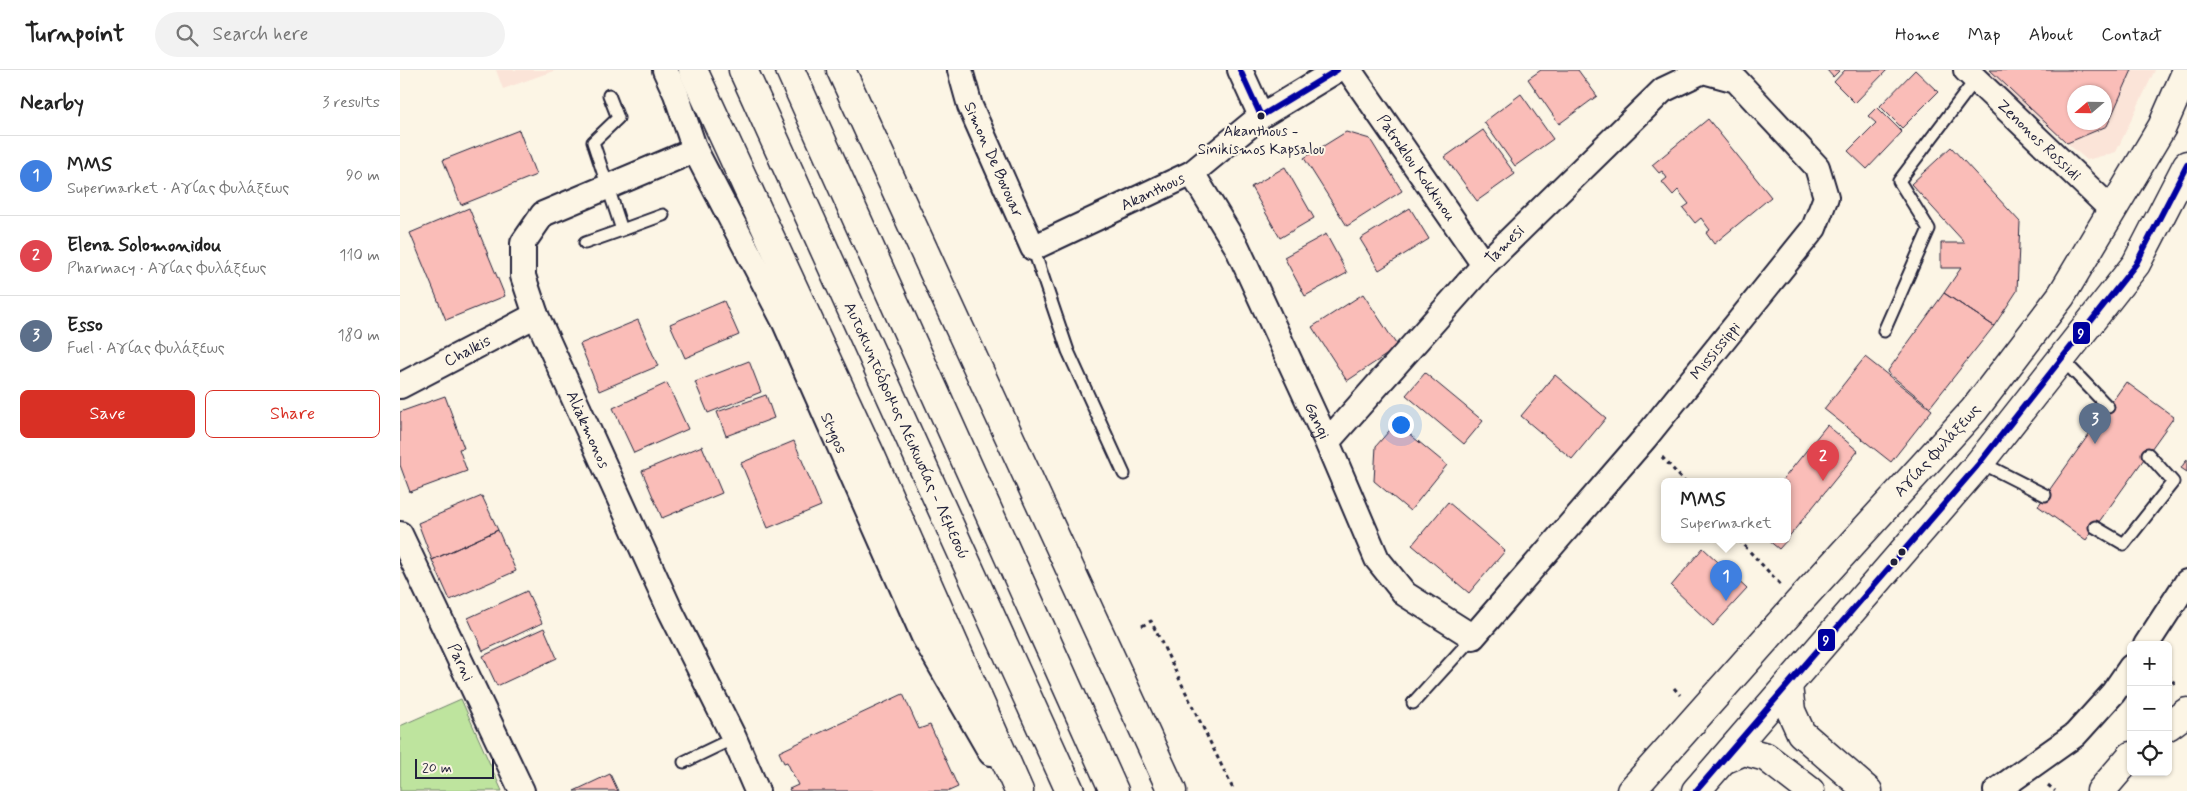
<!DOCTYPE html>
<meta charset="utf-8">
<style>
body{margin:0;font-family:Mynerve,sans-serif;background:#f2f2f2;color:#222}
.controls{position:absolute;right:15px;bottom:15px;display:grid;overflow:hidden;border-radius:8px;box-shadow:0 1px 4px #0004}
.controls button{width:45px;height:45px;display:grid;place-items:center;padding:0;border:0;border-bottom:1px solid #e0e0e0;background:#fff;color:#222;font:25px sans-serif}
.compass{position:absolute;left:1667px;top:15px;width:45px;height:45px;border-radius:50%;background:#fff;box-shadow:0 1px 4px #0004;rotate:250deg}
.scale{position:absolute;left:15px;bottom:12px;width:79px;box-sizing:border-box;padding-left:5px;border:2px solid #22223b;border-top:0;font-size:14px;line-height:18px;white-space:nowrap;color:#22223b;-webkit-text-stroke:4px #fcf5e5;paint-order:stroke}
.you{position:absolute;left:1000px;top:354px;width:18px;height:18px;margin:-12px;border:4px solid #fff;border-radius:50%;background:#1a73e8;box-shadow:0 0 0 8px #1a73e833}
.badge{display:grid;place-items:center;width:32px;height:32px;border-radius:50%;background:#d93025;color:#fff;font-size:16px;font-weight:700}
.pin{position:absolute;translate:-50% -41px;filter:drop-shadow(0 1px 2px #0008)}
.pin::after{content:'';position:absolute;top:26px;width:18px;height:15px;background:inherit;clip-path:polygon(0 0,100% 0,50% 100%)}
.popup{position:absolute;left:1261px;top:408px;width:130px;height:65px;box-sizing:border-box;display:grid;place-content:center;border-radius:8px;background:#fff;filter:drop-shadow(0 1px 4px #0005);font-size:16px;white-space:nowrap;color:#767676}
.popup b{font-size:19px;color:#222}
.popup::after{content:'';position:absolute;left:50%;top:100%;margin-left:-10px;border:10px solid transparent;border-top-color:#fff}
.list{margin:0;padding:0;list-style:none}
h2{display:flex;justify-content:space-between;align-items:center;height:65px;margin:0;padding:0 20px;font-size:21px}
h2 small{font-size:16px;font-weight:400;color:#767676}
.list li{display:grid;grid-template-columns:32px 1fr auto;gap:15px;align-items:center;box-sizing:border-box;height:80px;padding:0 20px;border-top:1px solid #e0e0e0}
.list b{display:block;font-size:19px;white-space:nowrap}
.list p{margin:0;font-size:16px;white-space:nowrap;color:#767676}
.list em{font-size:16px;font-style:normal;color:#767676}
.actions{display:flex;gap:10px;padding:15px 20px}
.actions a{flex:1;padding:11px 0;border:1px solid #d93025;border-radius:8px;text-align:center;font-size:18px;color:#d93025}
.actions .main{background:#d93025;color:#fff}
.icon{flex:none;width:28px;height:28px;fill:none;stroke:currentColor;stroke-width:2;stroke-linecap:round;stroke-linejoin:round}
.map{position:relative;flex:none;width:1787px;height:721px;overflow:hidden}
header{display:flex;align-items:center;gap:30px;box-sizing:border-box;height:70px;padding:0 25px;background:#fff;border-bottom:1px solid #e0e0e0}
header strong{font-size:24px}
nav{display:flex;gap:28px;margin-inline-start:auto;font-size:18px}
.search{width:350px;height:45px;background:#f2f2f2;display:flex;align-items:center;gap:12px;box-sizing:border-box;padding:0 18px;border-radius:28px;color:#767676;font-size:19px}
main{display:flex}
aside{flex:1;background:#fff}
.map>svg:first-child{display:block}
.built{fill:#fbe4d8;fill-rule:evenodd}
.green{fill:#bee49e;stroke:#70836c}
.building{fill:#fabdb8;stroke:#22223b;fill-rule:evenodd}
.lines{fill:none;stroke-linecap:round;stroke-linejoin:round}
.service-casing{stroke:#22223b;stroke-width:15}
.minor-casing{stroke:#22223b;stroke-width:28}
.tertiary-casing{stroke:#22223b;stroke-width:31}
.secondary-casing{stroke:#22223b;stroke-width:31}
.trunk-casing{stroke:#22223b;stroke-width:31}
.path{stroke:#22223b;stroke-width:3;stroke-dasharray:4 4;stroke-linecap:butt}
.service{stroke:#fcf5e5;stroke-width:11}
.minor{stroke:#fcf5e5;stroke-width:24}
.tertiary{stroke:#fcf5e5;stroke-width:28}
.secondary{stroke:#fcf5e5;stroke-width:28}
.trunk{stroke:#fcf5e5;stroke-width:28}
.bus-1-casing{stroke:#fcf5e5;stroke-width:10}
.bus-1{stroke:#0000a0;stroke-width:6}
.bus-dot{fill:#22223b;stroke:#fcf5e5;stroke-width:2}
.labels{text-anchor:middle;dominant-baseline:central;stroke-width:4;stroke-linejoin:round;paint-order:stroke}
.bus-label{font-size:15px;fill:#22223b;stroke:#fcf5e5}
.street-label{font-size:16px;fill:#22223b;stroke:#fcf5e5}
.line-badge{stroke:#fcf5e5;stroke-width:2}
.badge-label{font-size:14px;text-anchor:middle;font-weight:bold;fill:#fff}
</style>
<header>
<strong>Turnpoint</strong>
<div class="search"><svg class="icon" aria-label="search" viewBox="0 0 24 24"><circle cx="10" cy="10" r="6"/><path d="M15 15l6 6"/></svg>Search here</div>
<nav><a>Home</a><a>Map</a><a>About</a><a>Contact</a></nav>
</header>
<main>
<aside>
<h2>Nearby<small>3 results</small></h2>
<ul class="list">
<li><span class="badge" style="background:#3f7fe0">1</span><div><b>MMS</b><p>Supermarket · Αγίας Φυλάξεως</p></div><em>90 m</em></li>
<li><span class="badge" style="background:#e0444e">2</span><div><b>Elena Solomonidou</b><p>Pharmacy · Αγίας Φυλάξεως</p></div><em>110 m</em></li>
<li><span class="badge" style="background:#5c6f8a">3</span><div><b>Esso</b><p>Fuel · Αγίας Φυλάξεως</p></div><em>180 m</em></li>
</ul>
<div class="actions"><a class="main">Save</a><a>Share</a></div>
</aside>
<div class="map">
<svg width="1787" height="721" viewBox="0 0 1787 721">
<rect width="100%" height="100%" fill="#fcf5e5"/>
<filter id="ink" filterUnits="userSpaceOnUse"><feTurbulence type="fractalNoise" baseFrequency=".02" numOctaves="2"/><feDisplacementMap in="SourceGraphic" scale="10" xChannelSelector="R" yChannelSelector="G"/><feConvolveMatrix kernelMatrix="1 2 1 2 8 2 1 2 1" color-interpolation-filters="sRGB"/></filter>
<g filter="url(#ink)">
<!-- built -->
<path class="built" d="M96 0H156L103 19Z
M1590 0H1755L1716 82 1687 90 1587 5ZM1674 22H1704V52H1674Z"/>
<!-- green -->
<path class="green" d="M61 629 102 721H0V656Z"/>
<!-- building -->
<path class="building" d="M1141 0H1178L1197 26 1159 54 1128 9Z
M1427 0H1440L1433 7Z
M1445 0H1487L1455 33 1434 12Z
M1515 0 1538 22 1502 58 1480 36Z
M1590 0H1732L1707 56 1667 73ZM1674 22H1704V52H1674Z
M1121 24 1153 69 1115 96 1084 52Z
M1477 37 1502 62 1467 99 1448 81 1476 53 1468 46Z
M1308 49 1371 127 1314 174 1306 163 1310 160 1301 148 1295 153 1283 138 1289 134 1278 120 1273 125 1262 112 1267 108 1262 101 1259 103 1252 95Z
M119 60 136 105 61 135 43 90Z
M1083 60 1115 104 1077 131 1045 87Z
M946 62 970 69 1002 121 947 156 904 88Z
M1551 77 1620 152 1617 221 1594 256 1544 223 1561 198H1541V173H1565L1511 114Z
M885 97 914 148 880 168 851 117Z
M69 138 105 226 46 250 10 163Z
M1010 138 1029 169 979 200 960 169Z
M926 164 947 203 905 226 884 187Z
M1544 223 1594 256 1530 337 1487 302Z
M963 224 998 277 947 311 912 257Z
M324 231 339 265 285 288 270 254Z
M238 250 258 296 199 321 180 274Z
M1465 287 1532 340 1491 392 1424 339Z
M349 291 361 322 308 343 295 312Z
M1025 303 1083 351 1064 374 1006 325Z
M1155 305 1206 348 1172 389 1121 346Z
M1726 312 1774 347 1686 470 1638 436Z
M267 313 288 359 234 383 213 338Z
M366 325 374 348 326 366 317 342Z
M45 326 64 378 59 379 67 401 10 422 0 395V342Z
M996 353 1047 395 1010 441 974 411 976 376Z
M1427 355 1458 381 1387 469V412H1381Z
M394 371 421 436 368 458 341 393Z
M302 376 322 423 262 448 242 401Z
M1787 389V402L1781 398Z
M82 426 98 460 32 490 18 453Z
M1048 432 1105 481 1069 523 1012 475Z
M98 460 116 501 50 530 32 490Z
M1368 470H1387L1379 479Z
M1303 478 1347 519 1313 556 1271 516Z
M127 521 142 553 83 581 68 548Z
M144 558 157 588 97 616 83 586Z
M503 624 519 659 530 655 558 717 549 721H390L389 719 398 715 387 692 384 693 379 682Z
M210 704 218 721H174Z"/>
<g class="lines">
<!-- service casing -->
<g class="service-casing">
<path id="service" d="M222 160 263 145
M185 173 222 160 193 72 218 48 209 25
M633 178 668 281 724 404
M1484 261 1529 159 1499 111 1576 9
M1662 289 1708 337
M1580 392 1645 425
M1695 457 1724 474 1773 412 1748 384
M1013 633 1073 567
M284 692 334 668"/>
</g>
<!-- minor casing -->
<g class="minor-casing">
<g id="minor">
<path id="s1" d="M265 0 276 24 295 80 385 253 524 567 591 683"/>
<path id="s2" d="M560 0 570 36 633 178 792 103 861 46 937 0"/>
<path d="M840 0 861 46"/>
<path id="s3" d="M949 0 1084 195"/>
<path id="s4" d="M1566 0 1712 140"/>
<path id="s5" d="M295 80 143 144 123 173V206L136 245 271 542 334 668 357 721"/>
<path id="s6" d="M792 103 837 177 927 372 977 489 1005 524 1073 567 1245 368 1414 158 1426 127 1417 97 1336 10 1303 1 1263 20 1084 195 927 372"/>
<path id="s7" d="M0 316 136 245"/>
<path id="s8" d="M0 464 122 721"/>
<path d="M1746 575 1787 512"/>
<path d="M1596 721 1675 665 1713 623 1731 597"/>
</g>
</g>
<!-- tertiary casing -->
<g class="tertiary-casing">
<path id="tertiary" d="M1388 616 1391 641 1401 663 1468 721
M1768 656 1787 642
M1323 690 1344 681 1366 687 1410 721
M1701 721 1731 686"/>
</g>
<!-- secondary casing -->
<g class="secondary-casing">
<g id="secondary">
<path id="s9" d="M1231 721 1398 533 1574 340 1661 226 1762 57 1787 0"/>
<path d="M1296 721 1577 396 1736 194 1787 95"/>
</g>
</g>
<!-- trunk casing -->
<g class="trunk-casing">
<g id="trunk">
<path d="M293 0 471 386 619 721"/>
<path id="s10" d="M343 0 670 721"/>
<path d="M390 0 714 721"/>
<path d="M441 0 772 721"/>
</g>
</g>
<!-- path -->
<path class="path" d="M1262 387 1285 412
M1339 470 1380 514
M742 556 751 551 834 721
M1768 604 1777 617
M1274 618 1280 625
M1648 715 1655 721"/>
<!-- service -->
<use href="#service" class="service"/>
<!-- minor -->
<use href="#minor" class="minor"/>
<!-- tertiary -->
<use href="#tertiary" class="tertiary"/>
<!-- secondary -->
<use href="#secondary" class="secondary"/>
<!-- trunk -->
<use href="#trunk" class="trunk"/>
<!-- bus-1 casing -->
<g class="bus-1-casing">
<path id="bus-1" d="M840 0 861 46 937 0
M1296 721 1577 396 1736 194 1787 95"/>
</g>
<!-- bus-1 -->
<use href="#bus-1" class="bus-1"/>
</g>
</g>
<!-- markers -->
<g class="bus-dot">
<circle cx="861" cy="46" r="4.5"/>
<circle cx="1502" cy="482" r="4.5"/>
<circle cx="1494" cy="492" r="4.5"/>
</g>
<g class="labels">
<!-- bus labels -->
<g class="bus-label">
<text x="861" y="62">Akanthous -<tspan x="861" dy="18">Sinikismos Kapsalou</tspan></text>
</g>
<!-- street labels -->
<g class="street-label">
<text stroke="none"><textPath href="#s4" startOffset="101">Zenonos Rossidi</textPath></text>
<text stroke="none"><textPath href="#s2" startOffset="96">Simon De Bovouar</textPath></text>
<text stroke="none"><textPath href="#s3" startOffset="119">Patroklou Kokkinou</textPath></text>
<text stroke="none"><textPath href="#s2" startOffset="325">Akanthous</textPath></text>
<text transform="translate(1105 175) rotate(-45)">Tamesi</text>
<text stroke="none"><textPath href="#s7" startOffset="76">Chalkis</textPath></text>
<text stroke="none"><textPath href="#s6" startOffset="929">Mississippi</textPath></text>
<text stroke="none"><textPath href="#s6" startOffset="278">Gangi</textPath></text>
<text stroke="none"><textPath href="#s5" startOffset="400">Aliakmonos</textPath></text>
<text stroke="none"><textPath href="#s10" startOffset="396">Αυτοκινητόδρομος Λευκωσίας - Λεμεσού</textPath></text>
<text stroke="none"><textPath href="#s1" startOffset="401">Stygos</textPath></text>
<text stroke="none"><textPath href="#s9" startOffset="458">Αγίας Φυλάξεως</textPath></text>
<text stroke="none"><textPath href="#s8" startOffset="142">Parni</textPath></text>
</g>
</g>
<g class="line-badge">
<rect x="1672" y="251" width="19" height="24" rx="5" fill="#0000a0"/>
<rect x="1417" y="558" width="19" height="24" rx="5" fill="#0000a0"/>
</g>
<g class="badge-label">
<text x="1681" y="268">9</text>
<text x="1426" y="575">9</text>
</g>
</svg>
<div class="controls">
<button>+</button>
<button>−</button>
<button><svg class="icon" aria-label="locate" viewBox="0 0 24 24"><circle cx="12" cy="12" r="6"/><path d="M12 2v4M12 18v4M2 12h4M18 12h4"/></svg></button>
</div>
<svg class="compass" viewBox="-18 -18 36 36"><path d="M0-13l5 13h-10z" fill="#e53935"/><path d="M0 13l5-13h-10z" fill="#767676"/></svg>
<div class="scale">20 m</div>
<div class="you"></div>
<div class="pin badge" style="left:1326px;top:531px;background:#3f7fe0">1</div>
<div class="popup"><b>MMS</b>Supermarket</div>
<div class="pin badge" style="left:1423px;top:411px;background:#e0444e">2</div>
<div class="pin badge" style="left:1695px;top:374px;background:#5c6f8a">3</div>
</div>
</main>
